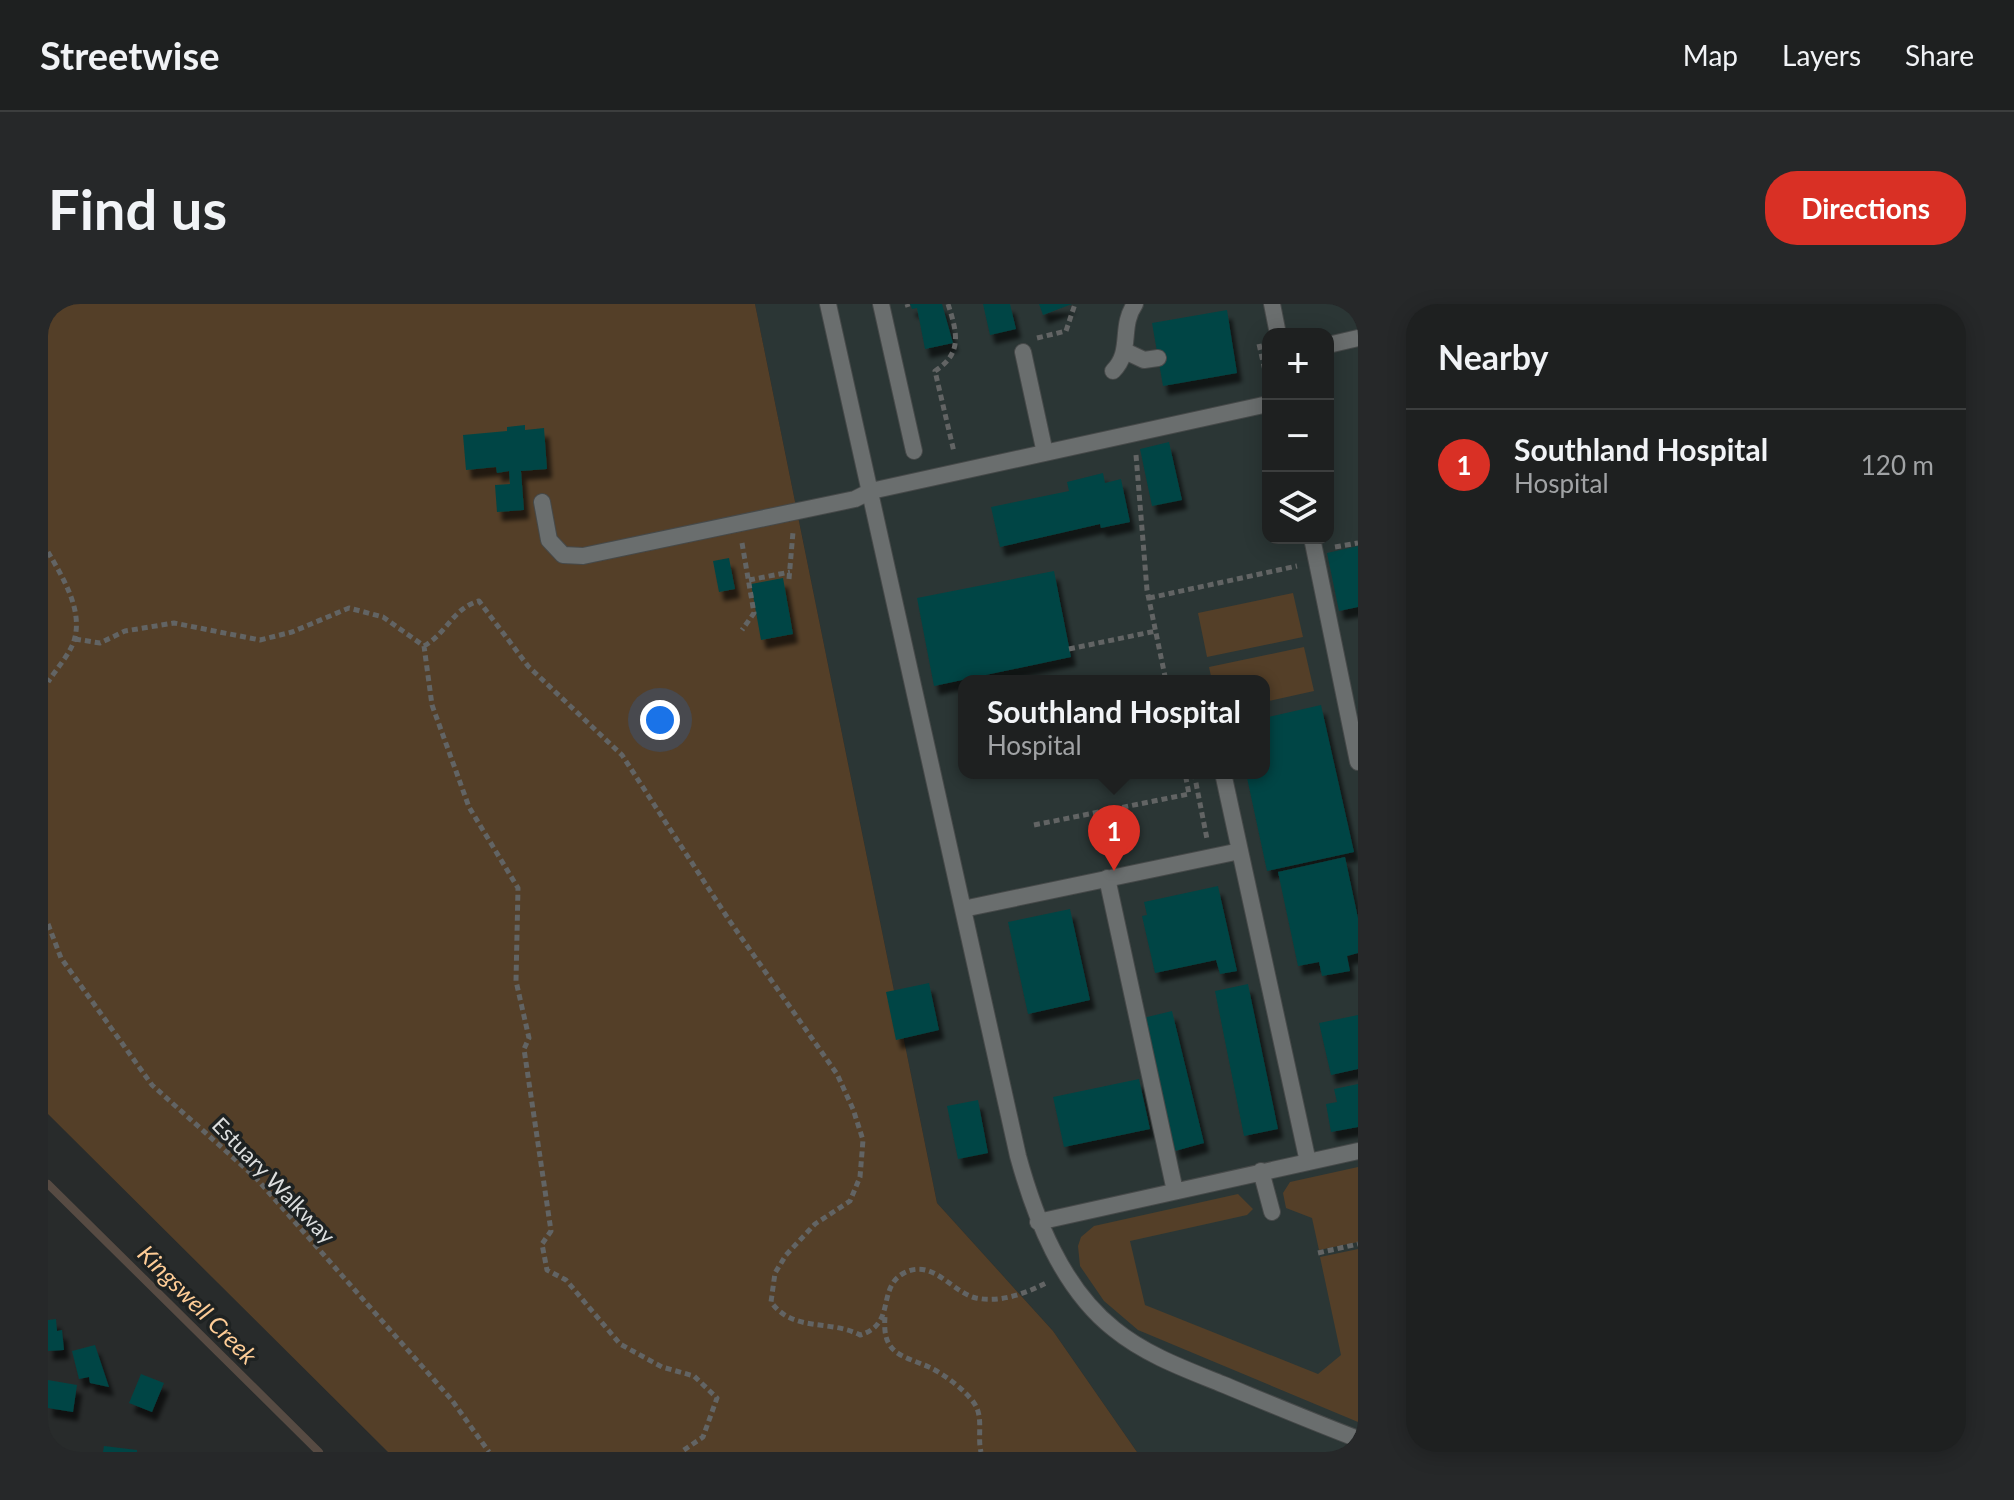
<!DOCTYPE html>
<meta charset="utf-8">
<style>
body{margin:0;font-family:Lato,sans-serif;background:#262829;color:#f1f3f6}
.controls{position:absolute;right:24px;top:24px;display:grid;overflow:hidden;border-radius:16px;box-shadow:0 4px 20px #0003}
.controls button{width:72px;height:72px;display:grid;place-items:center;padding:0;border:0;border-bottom:2px solid #3c3e3e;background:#1e2020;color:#f1f3f6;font:40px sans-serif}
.you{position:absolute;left:612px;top:416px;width:28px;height:28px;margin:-20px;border:6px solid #fff;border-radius:50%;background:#1a73e8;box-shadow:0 0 0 12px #1a73e833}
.badge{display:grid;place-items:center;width:52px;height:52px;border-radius:50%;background:#d93025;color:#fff;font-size:26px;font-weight:700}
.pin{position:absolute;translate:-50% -66px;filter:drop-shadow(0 2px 4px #0008)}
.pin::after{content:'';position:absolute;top:42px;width:28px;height:24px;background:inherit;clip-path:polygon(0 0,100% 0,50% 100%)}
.popup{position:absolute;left:910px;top:371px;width:312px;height:104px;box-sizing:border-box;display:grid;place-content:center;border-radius:16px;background:#1e2020;filter:drop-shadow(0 2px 6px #0005);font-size:26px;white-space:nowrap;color:#a1a3a5}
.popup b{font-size:30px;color:#f1f3f6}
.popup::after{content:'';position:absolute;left:50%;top:100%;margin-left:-16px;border:16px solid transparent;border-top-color:#1e2020}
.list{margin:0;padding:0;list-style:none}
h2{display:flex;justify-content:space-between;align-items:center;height:104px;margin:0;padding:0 32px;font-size:34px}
h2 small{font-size:26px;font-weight:400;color:#a1a3a5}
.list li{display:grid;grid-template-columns:52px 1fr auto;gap:24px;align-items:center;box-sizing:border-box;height:112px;padding:0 32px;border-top:2px solid #3c3e3e}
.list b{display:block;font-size:30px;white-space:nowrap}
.list p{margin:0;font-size:26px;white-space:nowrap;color:#a1a3a5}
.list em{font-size:26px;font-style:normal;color:#a1a3a5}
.icon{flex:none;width:44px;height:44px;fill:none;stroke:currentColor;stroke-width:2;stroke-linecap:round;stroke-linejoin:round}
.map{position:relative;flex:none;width:1310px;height:1148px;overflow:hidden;border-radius:32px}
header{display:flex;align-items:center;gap:48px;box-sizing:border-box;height:112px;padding:0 40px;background:#1e2020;border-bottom:2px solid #3c3e3e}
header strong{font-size:38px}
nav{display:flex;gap:44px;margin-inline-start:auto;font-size:28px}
.intro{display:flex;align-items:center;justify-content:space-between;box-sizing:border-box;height:192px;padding:0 48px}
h1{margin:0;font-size:56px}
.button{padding:20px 36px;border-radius:32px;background:#d93025;color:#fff;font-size:28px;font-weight:700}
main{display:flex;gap:48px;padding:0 48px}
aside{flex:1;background:#1e2020;border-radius:32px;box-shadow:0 4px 20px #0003}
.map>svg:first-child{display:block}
.built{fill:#2b3635;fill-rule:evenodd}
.green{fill:#543f28}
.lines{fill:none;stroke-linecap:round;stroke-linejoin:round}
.stream{stroke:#574b43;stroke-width:8}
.building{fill:#044544;filter:url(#shadow)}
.service-casing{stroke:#464949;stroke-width:18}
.path{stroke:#626464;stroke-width:5;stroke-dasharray:6 4;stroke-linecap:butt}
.service{stroke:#6a6e6e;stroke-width:16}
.labels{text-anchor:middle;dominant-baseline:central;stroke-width:7;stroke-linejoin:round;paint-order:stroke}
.street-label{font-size:22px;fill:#dcdede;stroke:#1e2222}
.water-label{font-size:24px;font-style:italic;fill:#fecc96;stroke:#1e2222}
</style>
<header>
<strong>Streetwise</strong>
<nav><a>Map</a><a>Layers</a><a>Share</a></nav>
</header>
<div class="intro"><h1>Find us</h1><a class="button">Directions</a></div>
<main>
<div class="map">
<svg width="1310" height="1148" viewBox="0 0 1310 1148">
<defs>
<filter id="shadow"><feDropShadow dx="5" dy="9" stdDeviation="2" flood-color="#0009"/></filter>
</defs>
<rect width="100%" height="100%" fill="#282b2b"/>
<!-- built -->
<path class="built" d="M707 0H1310V1148H1089L1005 1027 889 899ZM1220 30H1280V234H1220ZM916 377H1216V469H916Z"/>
<!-- green -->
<path class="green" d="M0 0H707L889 899 1005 1027 1089 1148H340L0 810Z
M1245 289 1255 333 1159 353 1150 309Z
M1256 343 1266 387 1216 398V377H1164L1161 363Z
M1310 863V938L1271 946 1264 914 1238 904 1235 889 1242 878Z
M1190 890 1205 905 1199 911 1082 937 1097 1001 1270 1070 1293 1051 1272 953 1310 945V1118L1090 1026 1056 997 1032 962 1030 942 1033 933 1046 922Z"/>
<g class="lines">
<!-- stream -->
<path class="stream" d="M0 880 271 1148"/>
</g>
<!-- building -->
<path class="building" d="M862 0H894L905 39 877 45 869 4 864 5Z
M935 0H962L968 25 942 31Z
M991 0H1024L995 11Z
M1179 6 1189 69 1115 82 1104 19Z
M477 121V126L496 124 499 165 473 167 476 206 449 208 447 181 462 180 461 167 449 169 448 163 418 166 415 131 459 127V123Z
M1121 138 1134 196 1104 202 1092 145Z
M1055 169 1057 179 1073 175 1082 218 1053 224 1052 220 952 243 943 203 1021 187 1019 178Z
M1310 242V303L1291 307 1279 249Z
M681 254 687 285 671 288 665 257Z
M1006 267 1023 353 886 382 869 294Z
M735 274 745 330 713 336 703 280Z
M1273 401 1306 548 1219 567 1198 469H1216V414Z
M1297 553 1310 614V649L1299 652 1302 667 1274 672 1271 658 1250 662 1230 568Z
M1170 582 1189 667 1172 670 1168 656 1107 669 1094 612 1099 611 1096 598Z
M1022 605 1042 696 980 710 960 618Z
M881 679 891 726 848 736 838 688Z
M1200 680 1230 825 1196 832 1167 687Z
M1124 707 1156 839 1127 847 1095 714Z
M1310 711V765L1283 771 1271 719Z
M1091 775 1102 825 1016 843 1005 793Z
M1310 780V823L1283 828 1278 800 1289 798 1286 785Z
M930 796 940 849 910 855 899 802Z
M8 1015 9 1027 14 1026 16 1046 0 1047V1016Z
M47 1041 61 1083 42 1079 41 1073 31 1075 24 1047Z
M93 1070 116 1079 104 1108 81 1099Z
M0 1076 29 1081 25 1108 0 1104Z
M56 1142 89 1146V1148H55Z"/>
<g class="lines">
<!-- service casing -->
<g class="service-casing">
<path id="service" d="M780 0 970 852C987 914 1014 984 1066 1025 1098 1051 1137 1065 1174 1080 1220 1099 1265 1118 1310 1135
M833 0 866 147
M1224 0 1230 30
M1280 41 1310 34
M975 48 997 149
M1079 48 1096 56 1110 54
M1065 67C1085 47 1071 23 1087 0
M494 198 501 236 515 251 535 252 807 195 823 187 1220 100
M1264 234 1310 458
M1175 469 1260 858
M1059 574 1127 887
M915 605 1192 547
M1213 867 1224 908
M990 918 1310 847"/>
</g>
<!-- path -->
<path class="path" d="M859 0 860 3
M900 0C909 28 915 49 887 67L906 148
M989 34 1018 27 1027 0
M1211 40 1220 80
M1088 151 1099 286 1118 377
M694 239 706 309 694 326
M1287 243 1310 239
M0 248C14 272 34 304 27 333 24 348 8 365 0 378
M741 275 745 228
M701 276 742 268
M1101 294 1249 262
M27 335 52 339 77 327 126 319 212 336 244 328 301 304 335 313 376 342 384 401 421 503 470 584 468 677 481 734 476 745 503 927 494 940 499 966 518 976 572 1040 614 1063 646 1072 669 1094 655 1133 633 1148
M376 342C399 329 405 304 431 297L480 362 574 451 681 616 789 770 805 805 815 836 812 873 802 897 767 920 738 951 727 969 723 998C746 1029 781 1015 812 1031 849 1020 828 984 856 969 885 954 903 988 928 994 953 999 979 989 1000 978
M1021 345 1108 327
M1146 469 1159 535
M986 521 1141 490 1137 469
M0 620 13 654 104 781 208 874 403 1095 441 1148
M1270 949 1310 940
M837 1013C834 1050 853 1051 881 1063 896 1070 917 1086 926 1099 936 1113 929 1132 933 1148"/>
<!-- service -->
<use href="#service" class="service"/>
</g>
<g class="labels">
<!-- street labels -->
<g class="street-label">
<text transform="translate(226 876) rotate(46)">Estuary Walkway</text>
</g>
<!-- water labels -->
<g class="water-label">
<text transform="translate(150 1000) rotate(45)">Kingswell Creek</text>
</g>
</g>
</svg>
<div class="controls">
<button>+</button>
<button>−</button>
<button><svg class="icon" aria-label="layers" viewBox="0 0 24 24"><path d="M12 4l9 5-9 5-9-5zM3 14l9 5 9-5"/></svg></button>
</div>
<div class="you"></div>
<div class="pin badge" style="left:1066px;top:567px">1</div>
<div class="popup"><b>Southland Hospital</b>Hospital</div>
</div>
<aside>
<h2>Nearby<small></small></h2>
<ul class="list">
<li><span class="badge">1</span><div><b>Southland Hospital</b><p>Hospital</p></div><em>120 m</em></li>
</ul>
</aside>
</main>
